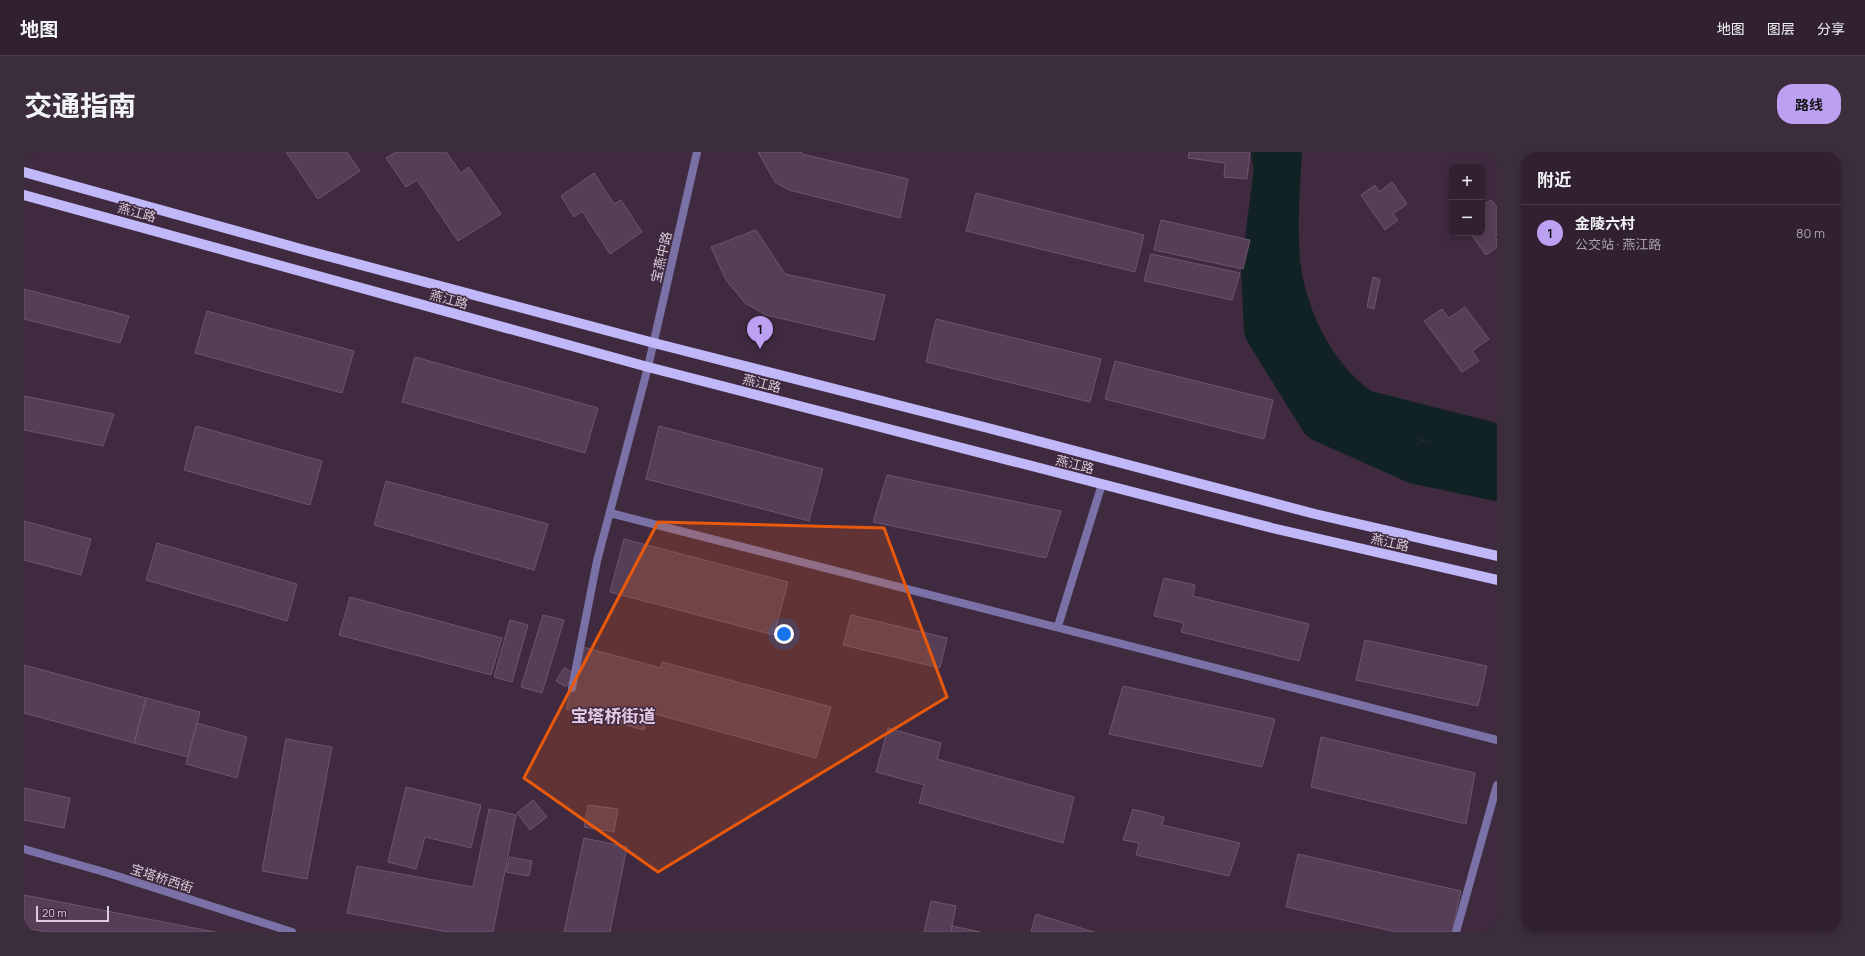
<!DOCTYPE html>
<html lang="zh">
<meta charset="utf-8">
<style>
body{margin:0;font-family:Manrope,"Noto Sans SC",sans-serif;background:#3c2d3c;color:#f1f3f6}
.controls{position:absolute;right:12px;top:12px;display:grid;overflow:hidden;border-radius:8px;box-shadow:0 2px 10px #0003}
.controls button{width:36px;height:36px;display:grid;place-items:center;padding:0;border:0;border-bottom:1px solid #4b3e4c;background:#302030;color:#f1f3f6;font:20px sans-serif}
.scale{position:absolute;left:12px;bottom:10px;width:73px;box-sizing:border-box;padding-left:4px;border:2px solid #dbccda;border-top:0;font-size:11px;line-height:14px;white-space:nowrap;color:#dbccda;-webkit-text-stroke:3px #402a40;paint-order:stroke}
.you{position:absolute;left:760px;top:482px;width:14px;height:14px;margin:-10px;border:3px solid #fff;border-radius:50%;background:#1a73e8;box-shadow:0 0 0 6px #1a73e833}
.badge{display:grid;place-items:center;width:26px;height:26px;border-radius:50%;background:#bca0f2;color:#111;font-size:13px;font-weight:700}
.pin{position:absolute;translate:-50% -33px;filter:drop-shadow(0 1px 2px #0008)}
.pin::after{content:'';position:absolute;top:21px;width:14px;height:12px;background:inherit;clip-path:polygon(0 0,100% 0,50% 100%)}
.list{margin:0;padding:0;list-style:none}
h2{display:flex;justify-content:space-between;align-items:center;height:52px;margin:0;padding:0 16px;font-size:17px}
h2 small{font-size:13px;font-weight:400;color:#a8a3ab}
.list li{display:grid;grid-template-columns:26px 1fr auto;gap:12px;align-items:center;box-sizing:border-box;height:56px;padding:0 16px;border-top:1px solid #4b3e4c}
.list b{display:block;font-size:15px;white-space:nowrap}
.list p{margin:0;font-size:13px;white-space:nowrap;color:#a8a3ab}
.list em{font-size:13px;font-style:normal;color:#a8a3ab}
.map{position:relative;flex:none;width:1473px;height:780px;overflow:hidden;border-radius:16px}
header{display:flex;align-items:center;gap:24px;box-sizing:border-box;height:56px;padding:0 20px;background:#302030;border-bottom:1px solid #4b3e4c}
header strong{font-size:19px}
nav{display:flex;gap:22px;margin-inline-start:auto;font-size:14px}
.intro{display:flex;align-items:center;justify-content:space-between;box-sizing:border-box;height:96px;padding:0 24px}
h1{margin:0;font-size:28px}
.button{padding:10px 18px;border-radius:16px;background:#bca0f2;color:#111;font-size:14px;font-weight:700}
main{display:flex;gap:24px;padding:0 24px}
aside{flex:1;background:#302030;border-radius:16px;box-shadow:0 2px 10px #0003}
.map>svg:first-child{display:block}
.water{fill:#102223}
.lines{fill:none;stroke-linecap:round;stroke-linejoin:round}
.river{stroke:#102223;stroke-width:44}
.building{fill:#563f56;stroke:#6e556d}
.lane{stroke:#7a72a7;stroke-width:8}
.street{stroke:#7a72a7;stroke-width:8}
.primary{stroke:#c0b8f9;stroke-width:10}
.marked{fill:#e8590c;fill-opacity:0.2;stroke:#e8590c;stroke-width:3;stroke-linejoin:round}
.labels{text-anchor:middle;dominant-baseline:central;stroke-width:3;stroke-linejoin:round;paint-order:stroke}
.street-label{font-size:13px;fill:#dbccda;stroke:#402a40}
.district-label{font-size:17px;font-weight:bold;fill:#e7cbe6;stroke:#402a40}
</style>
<header>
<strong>地图</strong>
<nav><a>地图</a><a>图层</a><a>分享</a></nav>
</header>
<div class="intro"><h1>交通指南</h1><a class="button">路线</a></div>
<main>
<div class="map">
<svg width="1473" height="780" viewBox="0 0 1473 780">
<rect width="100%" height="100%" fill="#402a40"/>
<!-- water -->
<path class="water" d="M1245 0H1278C1276 35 1273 72 1276 107 1281 156 1307 210 1347 239L1473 271V311L1350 273 1310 254 1289 234 1270 205 1251 146 1245 111 1243 50Z"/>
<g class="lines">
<!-- river -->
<path class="river" d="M1249 0 1252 17 1239 119 1242 178 1298 268 1392 310 1473 327"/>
</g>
<!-- building -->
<path class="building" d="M262 0H323L336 19 294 47Z
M372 0H422L437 21 445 15 477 62 434 89 393 28 382 35 362 6Z
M734 0H777L778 2 884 27 876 66 765 38 751 30Z
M1165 0H1226L1223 27 1200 25 1201 11 1164 6Z
M570 21 590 52 597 48 618 80 586 102 558 59 550 65 537 44Z
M1368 30 1383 52 1369 62 1374 68 1361 78 1337 43 1351 33 1355 40Z
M952 41 1120 83 1111 120 942 79Z
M1467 48 1473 55V83L1471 85 1473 87V95L1462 103 1446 81H1458V54Z
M1137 68 1226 88 1219 117 1130 98Z
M732 78 761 122 861 143 850 188 742 163 721 151 702 128 687 95Z
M1127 102 1216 121 1208 148 1120 129Z
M1349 125 1356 127 1350 157 1343 155Z
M0 137 105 164 96 191 0 167Z
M1441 155 1465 187 1448 199 1455 209 1438 220 1400 169 1418 157 1425 166Z
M183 159 330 199 318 241 171 201Z
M912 167 1077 207 1066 250 902 210Z
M391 205 574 256 561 301 378 250Z
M1091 209 1249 248 1240 287 1081 247Z
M0 244 90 262 79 294 0 278Z
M172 274 298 309 286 353 160 318Z
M635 274 799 317 785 369 622 327Z
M863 323 1037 359 1022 406 849 370Z
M362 329 524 372 510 418 350 373Z
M0 369 67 387 57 423 0 408Z
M600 387 764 430 750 483 586 440Z
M133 391 273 432 263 469 122 428Z
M1140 426 1171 433 1169 444 1285 472 1275 509 1157 480 1160 471 1130 464Z
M326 445 478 486 467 523 315 483Z
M519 463 540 468 518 541 497 535Z
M827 463 923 486 916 516 819 493Z
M486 468 504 473 488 530 470 525Z
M1341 488 1463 514 1454 554 1332 528Z
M559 495 637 516 638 510 807 555 792 606 624 560 620 578 542 557Z
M0 513 122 546 110 591 0 561Z
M540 516 550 521 542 535 532 529Z
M1099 534 1251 567 1238 615 1085 582Z
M122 546 176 560 164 605 110 591Z
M173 571 223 585 213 626 162 612Z
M864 576 917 591 913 607 1050 645 1039 691 895 651 900 633 852 620Z
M1297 585 1451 621 1442 672 1287 635Z
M262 587 308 595 283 727 238 719Z
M382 635 457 653 447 696 401 685 392 717 364 710Z
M0 636 46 646 40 676 0 668Z
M509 648 523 665 506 678 493 661Z
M564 653 594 657 590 680 560 675Z
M465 657 492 663 469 780H424L323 761 333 714 449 735Z
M1109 657 1140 665 1138 673 1216 691 1205 724 1112 703 1115 691 1099 688Z
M560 686 603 695 586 780H540Z
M1274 702 1437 739 1428 780H1372L1262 755Z
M486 705 508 709 505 724 482 720Z
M0 743 191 780H23L0 776Z
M907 749 932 754 927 780H900Z
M1012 762 1070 780H1007Z
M928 774 956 780H927Z"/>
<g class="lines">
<!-- lane -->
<path class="lane" d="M548 536 573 409 624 215"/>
<!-- street -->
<path class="street" d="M624 215 673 0
M586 361 1473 588
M1034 474 1078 332
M0 697 87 722 268 780
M1432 780 1473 633"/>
<!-- primary -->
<path class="primary" d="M0 20 277 97 630 191 964 276 1291 362 1473 404
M0 43 624 215 1248 376 1473 428"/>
</g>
<!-- marked area -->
<path class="marked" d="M634 370 860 376 923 545 634 720 500 626Z"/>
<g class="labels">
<!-- street labels -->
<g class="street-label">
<text transform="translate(113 60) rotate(15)">燕江路</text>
<text transform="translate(637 105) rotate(-77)">宝燕中路</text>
<text transform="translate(425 147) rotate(15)">燕江路</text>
<text transform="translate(738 231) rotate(14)">燕江路</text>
<text transform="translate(1051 312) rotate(14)">燕江路</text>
<text transform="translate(1366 390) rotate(13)">燕江路</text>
<text transform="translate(138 726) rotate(18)">宝塔桥西街</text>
</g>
<!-- district labels -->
<g class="district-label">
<text x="589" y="563">宝塔桥街道</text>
</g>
</g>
</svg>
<div class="controls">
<button>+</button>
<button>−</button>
</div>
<div class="scale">20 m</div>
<div class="you"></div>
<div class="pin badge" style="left:736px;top:197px">1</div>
</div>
<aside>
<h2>附近<small></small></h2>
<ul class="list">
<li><span class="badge">1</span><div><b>金陵六村</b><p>公交站 · 燕江路</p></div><em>80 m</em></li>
</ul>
</aside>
</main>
